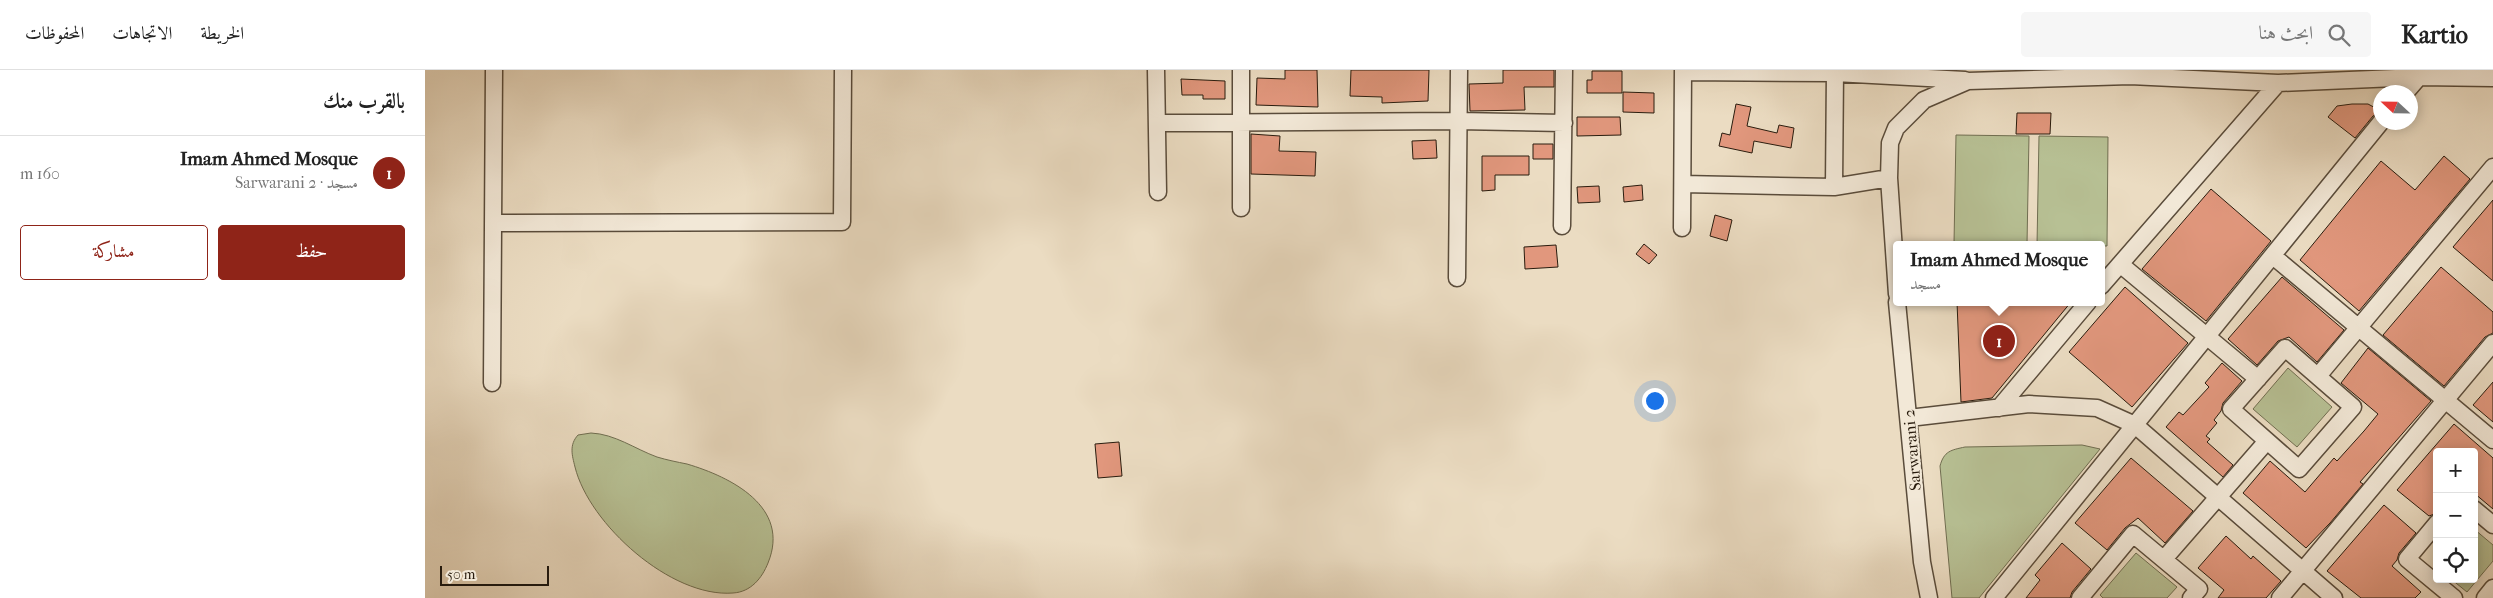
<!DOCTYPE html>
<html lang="ar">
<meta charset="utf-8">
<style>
body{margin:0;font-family:"IM FELL French Canon",Amiri,serif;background:#f6f6f6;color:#222;direction:rtl}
.controls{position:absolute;right:15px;bottom:15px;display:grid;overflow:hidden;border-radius:5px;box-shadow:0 2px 12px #0003}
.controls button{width:45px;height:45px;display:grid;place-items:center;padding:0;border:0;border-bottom:1px solid #e0e0e0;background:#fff;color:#222;font:25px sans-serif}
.compass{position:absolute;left:1948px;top:15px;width:45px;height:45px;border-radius:50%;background:#fff;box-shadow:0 2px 12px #0003;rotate:292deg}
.scale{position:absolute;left:15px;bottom:12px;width:109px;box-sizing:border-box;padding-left:5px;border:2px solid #291c0e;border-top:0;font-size:14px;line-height:18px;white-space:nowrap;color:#291c0e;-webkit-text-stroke:4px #f2e8d7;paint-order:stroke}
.you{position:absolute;left:1229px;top:330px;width:18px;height:18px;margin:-12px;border:4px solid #fff;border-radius:50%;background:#1a73e8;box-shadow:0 0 0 8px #1a73e833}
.badge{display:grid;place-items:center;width:32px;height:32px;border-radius:50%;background:#8f2418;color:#fff;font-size:16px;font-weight:700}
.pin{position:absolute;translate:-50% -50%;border:2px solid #fff;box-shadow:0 1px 5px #0006}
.popup{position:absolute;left:1468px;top:171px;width:212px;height:65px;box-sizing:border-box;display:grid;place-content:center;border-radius:5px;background:#fff;filter:drop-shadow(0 1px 4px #0005);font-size:16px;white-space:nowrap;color:#767676}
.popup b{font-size:19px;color:#222}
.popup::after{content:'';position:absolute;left:50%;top:100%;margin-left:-10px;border:10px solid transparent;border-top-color:#fff}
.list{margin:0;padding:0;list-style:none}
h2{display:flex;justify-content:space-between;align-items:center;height:65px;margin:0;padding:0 20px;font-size:21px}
h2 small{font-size:16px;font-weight:400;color:#767676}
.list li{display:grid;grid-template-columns:32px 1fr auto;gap:15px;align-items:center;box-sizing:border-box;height:75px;padding:0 20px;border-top:1px solid #e0e0e0}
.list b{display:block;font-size:19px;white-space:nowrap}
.list p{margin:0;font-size:16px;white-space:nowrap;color:#767676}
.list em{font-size:16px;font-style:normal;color:#767676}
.actions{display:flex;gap:10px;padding:15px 20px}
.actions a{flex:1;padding:11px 0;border:1px solid #8f2418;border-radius:5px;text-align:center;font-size:18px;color:#8f2418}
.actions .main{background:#8f2418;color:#fff}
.icon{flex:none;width:28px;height:28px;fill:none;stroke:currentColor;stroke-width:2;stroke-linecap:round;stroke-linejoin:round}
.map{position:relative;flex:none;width:2068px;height:528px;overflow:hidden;direction:ltr}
header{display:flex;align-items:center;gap:30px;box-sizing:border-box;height:70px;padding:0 25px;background:#fff;border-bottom:1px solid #e0e0e0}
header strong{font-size:24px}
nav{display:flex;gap:28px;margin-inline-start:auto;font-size:18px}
.search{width:350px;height:45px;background:#f6f6f6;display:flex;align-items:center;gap:12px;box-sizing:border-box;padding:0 18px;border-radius:5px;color:#767676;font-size:19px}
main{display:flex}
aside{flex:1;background:#fff}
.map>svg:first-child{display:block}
.green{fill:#b7c094;stroke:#706e51}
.building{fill:#e1977d;stroke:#291c0e}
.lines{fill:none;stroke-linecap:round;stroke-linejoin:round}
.minor-casing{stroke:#5a4c3b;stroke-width:19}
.minor{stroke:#f2e8d7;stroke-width:16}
.labels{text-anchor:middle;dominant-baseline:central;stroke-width:4.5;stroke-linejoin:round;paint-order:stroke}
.street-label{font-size:16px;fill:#291c0e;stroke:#f2e8d7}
</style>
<header>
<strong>Kartio</strong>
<div class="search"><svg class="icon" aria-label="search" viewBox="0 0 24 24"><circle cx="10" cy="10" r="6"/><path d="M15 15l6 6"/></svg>ابحث هنا</div>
<nav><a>الخريطة</a><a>الاتجاهات</a><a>المحفوظات</a></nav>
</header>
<main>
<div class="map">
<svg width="2068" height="528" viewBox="0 0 2068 528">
<rect width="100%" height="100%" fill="#ebdcc2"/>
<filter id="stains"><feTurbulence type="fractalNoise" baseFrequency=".004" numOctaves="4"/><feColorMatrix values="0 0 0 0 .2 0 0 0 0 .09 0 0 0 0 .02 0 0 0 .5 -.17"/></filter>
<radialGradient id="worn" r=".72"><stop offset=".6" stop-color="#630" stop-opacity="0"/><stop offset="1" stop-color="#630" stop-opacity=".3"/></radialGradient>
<!-- green -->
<path class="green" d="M1531 65 1604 66 1602 174 1529 173Z
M1614 66 1683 67 1682 176 1612 175Z
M1863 298 1907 337 1872 377 1828 339Z
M166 363C190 364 210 379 232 387 242 390 252 392 262 394 306 407 366 437 343 493 337 508 326 522 308 523 246 528 164 454 150 397 147 385 144 375 153 365Z
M1657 375 1675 379 1554 528H1527L1515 396C1519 381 1526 380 1540 377Z
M2049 459 2068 475V491L2042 522 2026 509H2049Z
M1711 483 1752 517 1742 528H1678L1675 525Z"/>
<!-- building -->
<path class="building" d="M860 0H892L893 37 831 35 832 8 860 9Z
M926 0H1004L1003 31 957 33V27L925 26Z
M1078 0H1129V17H1099L1100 40 1045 41 1044 14 1078 13Z
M1167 1H1197V23H1162V10H1167Z
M756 9 800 11V29H778V25H757Z
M1198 22 1229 23V43L1198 42Z
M1311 34 1326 37 1322 56 1352 63 1354 55 1369 58 1366 78 1329 71 1327 83 1294 76 1297 63 1305 65Z
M1927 34H1943L1956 41 1948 46 1930 68 1903 47 1912 36Z
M1592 43H1626L1625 64H1591Z
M1152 47H1195L1196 65 1152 66Z
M826 64 855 66 854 81 891 82 890 106 826 104Z
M1011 70 1012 88 988 89 987 71Z
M1108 74H1128V89H1108Z
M1057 86H1104V105H1070V120L1057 121Z
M2019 86 2045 109 1934 241 1875 190 1956 91 1990 120Z
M1217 115 1218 130 1199 132 1198 117Z
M1174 116 1175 132 1153 133 1152 117Z
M1786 119 1846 171 1781 251 1717 199Z
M2068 130V211L2028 177Z
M1290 145 1307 150 1302 171 1285 166Z
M1219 174 1232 185 1224 194 1211 184Z
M1131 175 1133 197 1100 199 1099 177Z
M2016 197 2068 242V263L2060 267 2019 316 1958 265Z
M1857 207 1919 260 1892 292 1864 267 1853 271 1832 295 1803 269Z
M1700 217 1763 273 1707 337 1644 282Z
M1532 232H1646L1567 328 1536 332Z
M1943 278 2006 331 1935 412 1938 414 1905 453 1881 478 1818 423 1845 391 1880 422 1909 388 1912 391 1939 361 1953 344 1916 313Z
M1797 293 1817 311 1798 333 1796 341 1789 350 1792 353 1781 366 1785 369 1782 372 1808 395 1798 407 1741 357 1754 342 1758 345 1784 317 1780 313Z
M2068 312V352L2048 335Z
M2029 354 2068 388V439L2049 423V382H2012V443L2004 446 1972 420Z
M694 372 697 406 673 408 670 374Z
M1706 388 1768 441 1740 473 1713 448 1700 458 1682 480 1650 453Z
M1959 435 1991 463 1974 483 1972 490 1967 496 1996 522 1990 528H1936L1902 501Z
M1801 466 1826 489 1828 486 1856 511 1841 528H1793L1799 520 1773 498Z
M1637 473 1666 499 1647 522 1645 528H1601L1615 510 1610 505Z"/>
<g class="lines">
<!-- minor casing -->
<g class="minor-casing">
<path id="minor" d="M731 0 733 122
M816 0V138
M1258 2 1410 3 1540 10
M1981 22 1994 7
M733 53 1033 51 1139 53
M1258 114 1409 117 1464 108
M1409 117 1410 0
M68 153 417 152 418 0
M1137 156 1139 0
M1257 158 1258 0
M1848 186 2068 370
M1695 194 1833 309
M1032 208 1034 0
M1676 216 1853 13
M1472 224 1464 108 1465 73 1471 58 1499 30 1543 11 1705 6 1853 13 1994 7 2068 8
M1472 232 1497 492 1504 528
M1860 278 1928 337 1874 399 1806 339Z
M1893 306 2068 97
M67 313 69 0
M1574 338 1663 232
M1484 348 1604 334 1672 338 1710 355 1909 528
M2049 439 2068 455
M2012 453 1982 489 2029 528
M1739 489 1842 371
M1569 528 1956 52
M1655 528 1708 464 1774 519 1766 528
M1855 528 2068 273
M2060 528 2068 518"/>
</g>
<!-- minor -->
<use href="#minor" class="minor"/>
</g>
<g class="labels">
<!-- street labels -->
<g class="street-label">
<text transform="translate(1487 380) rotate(-95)">Sarwarani 2</text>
</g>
</g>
<rect width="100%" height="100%" filter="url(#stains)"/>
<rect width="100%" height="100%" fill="url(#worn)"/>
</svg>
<div class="controls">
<button>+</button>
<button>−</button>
<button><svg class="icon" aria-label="locate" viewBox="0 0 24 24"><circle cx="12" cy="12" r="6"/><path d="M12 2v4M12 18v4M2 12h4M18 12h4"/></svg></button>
</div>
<svg class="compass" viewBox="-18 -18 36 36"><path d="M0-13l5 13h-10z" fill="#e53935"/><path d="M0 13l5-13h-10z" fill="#767676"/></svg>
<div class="scale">50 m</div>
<div class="you"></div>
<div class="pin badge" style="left:1574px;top:271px">1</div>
<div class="popup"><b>Imam Ahmed Mosque</b>مسجد</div>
</div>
<aside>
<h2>بالقرب منك<small></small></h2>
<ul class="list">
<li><span class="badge">1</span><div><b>Imam Ahmed Mosque</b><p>مسجد · Sarwarani 2</p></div><em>160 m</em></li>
</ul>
<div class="actions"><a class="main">حفظ</a><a>مشاركة</a></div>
</aside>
</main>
